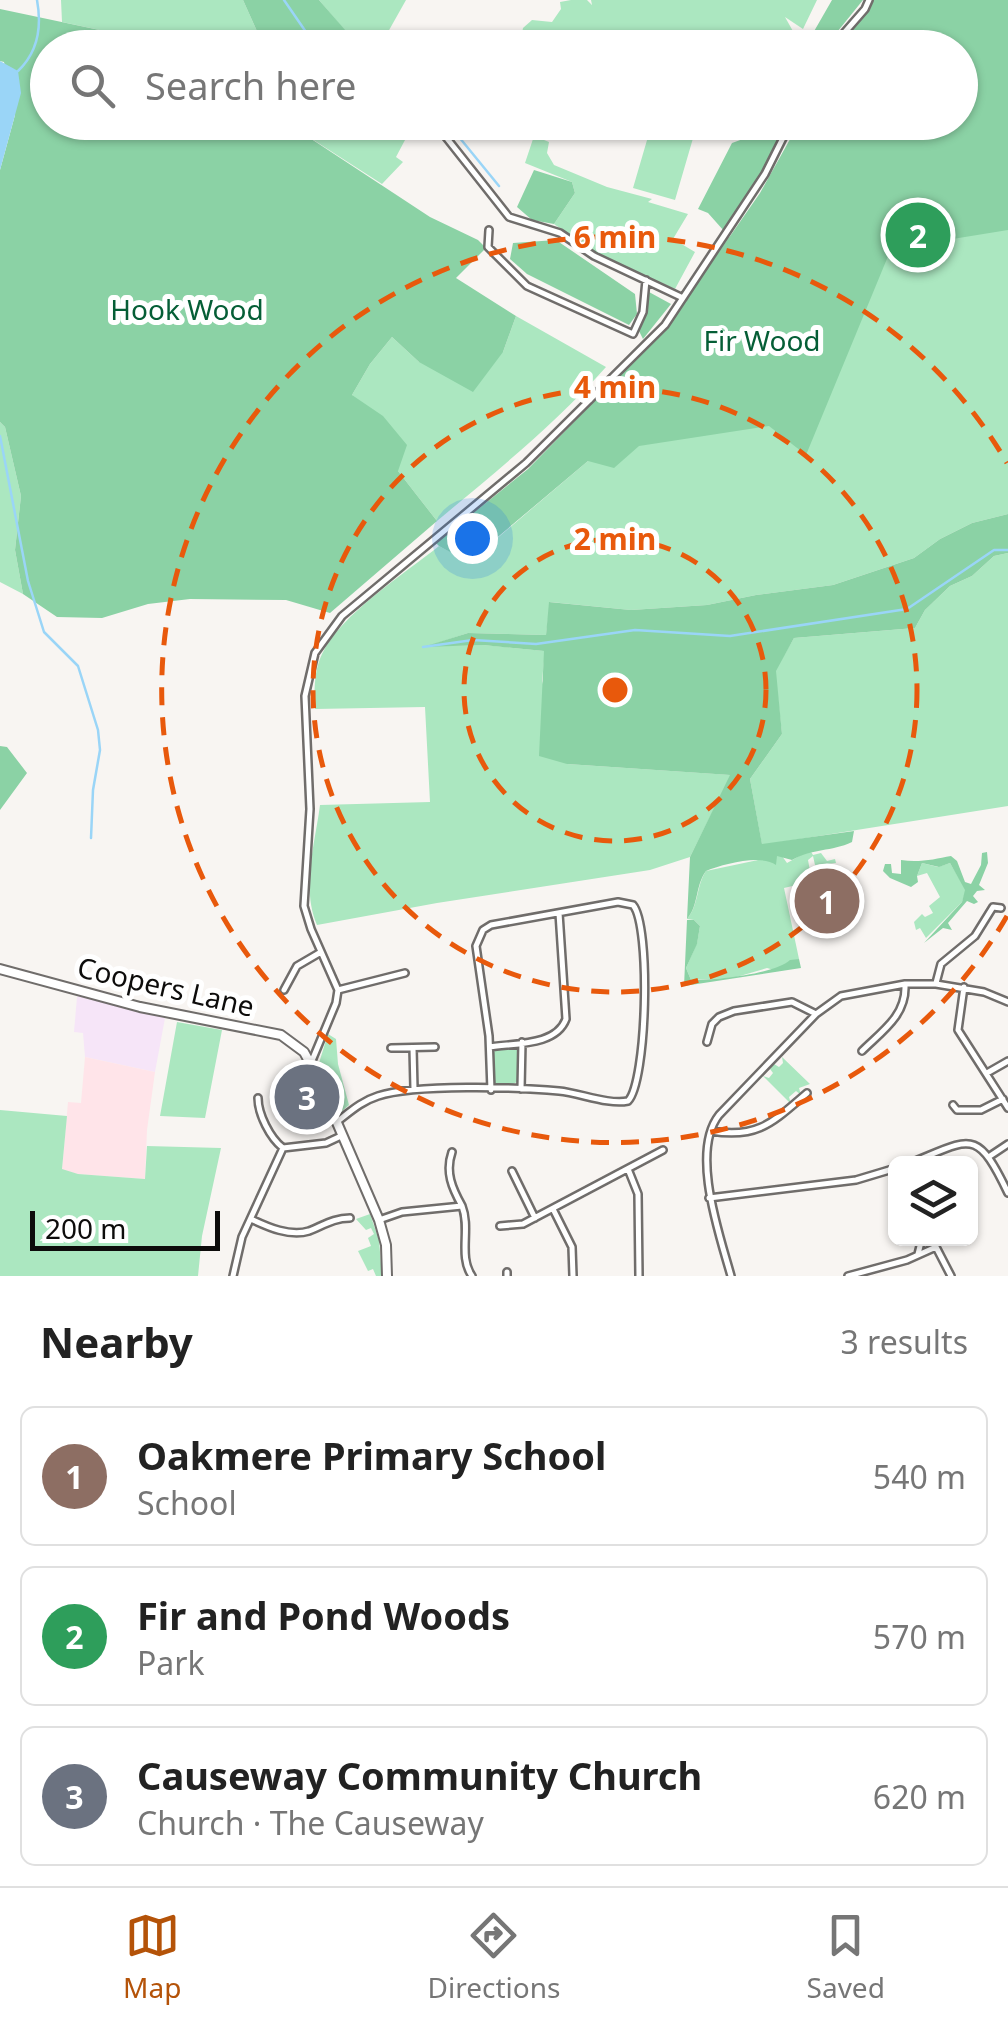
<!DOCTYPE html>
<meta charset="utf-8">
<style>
body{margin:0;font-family:"Noto Sans",sans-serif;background:#f6f6f6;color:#222}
.controls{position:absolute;right:30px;bottom:30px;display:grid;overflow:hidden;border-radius:15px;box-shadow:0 2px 8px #0004}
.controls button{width:90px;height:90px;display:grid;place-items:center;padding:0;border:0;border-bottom:2px solid #e0e0e0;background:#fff;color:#222;font:50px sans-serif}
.scale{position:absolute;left:30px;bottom:25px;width:190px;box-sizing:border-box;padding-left:10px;border:5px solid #0d0c0b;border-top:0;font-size:28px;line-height:35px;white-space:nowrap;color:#0d0c0b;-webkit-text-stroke:8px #fff;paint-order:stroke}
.you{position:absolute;left:472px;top:538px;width:35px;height:35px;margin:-25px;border:8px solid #fff;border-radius:50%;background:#1a73e8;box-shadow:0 0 0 15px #1a73e833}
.badge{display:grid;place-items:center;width:65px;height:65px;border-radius:50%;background:#b45309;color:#fff;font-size:32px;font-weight:700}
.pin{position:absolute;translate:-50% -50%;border:5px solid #fff;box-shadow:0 2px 10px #0006}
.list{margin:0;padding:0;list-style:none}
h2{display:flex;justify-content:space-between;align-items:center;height:130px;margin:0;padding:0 40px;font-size:42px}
h2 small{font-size:32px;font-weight:400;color:#767676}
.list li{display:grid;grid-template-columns:65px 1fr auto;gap:30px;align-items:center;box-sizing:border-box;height:140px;margin:0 20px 20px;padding:0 20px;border:2px solid #e0e0e0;border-radius:15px}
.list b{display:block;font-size:38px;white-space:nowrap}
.list p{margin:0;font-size:32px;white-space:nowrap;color:#767676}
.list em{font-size:32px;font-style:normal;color:#767676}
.icon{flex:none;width:55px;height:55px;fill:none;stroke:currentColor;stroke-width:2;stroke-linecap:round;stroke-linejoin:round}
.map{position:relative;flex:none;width:1008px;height:1276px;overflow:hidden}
.search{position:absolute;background:#fff;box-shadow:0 2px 8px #0004;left:30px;right:30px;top:30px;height:110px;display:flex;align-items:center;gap:25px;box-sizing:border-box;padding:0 35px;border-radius:55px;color:#767676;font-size:38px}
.sheet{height:610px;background:#fff}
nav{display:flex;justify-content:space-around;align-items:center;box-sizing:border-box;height:140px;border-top:2px solid #e0e0e0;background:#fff;font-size:28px;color:#767676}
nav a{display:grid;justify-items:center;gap:5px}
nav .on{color:#b45309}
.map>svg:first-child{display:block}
.commercial{fill:#f6e5f8}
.industrial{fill:#ffe4e9}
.green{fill:#abe7c0}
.forest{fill:#8bd2a5}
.water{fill:#9ad5f7}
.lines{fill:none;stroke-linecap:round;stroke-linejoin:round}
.stream{stroke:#9ad5f7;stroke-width:2.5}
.street-casing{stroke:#706d6b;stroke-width:10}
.secondary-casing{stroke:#706d6b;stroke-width:12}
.street{stroke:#fff;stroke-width:5}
.secondary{stroke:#fff;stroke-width:8}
.ring{fill:none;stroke:#e8590c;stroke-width:5;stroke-dasharray:18 12}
.labels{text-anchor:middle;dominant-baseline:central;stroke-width:10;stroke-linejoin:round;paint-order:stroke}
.park-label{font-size:28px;fill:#055e36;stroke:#fff}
.street-label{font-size:28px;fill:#0d0c0b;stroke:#fff}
.centre{fill:#e8590c;stroke:#fff;stroke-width:5}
.ring-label{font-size:30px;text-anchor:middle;font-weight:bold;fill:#e8590c;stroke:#fff;stroke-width:10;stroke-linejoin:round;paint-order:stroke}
</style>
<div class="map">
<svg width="1008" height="1276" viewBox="0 0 1008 1276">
<rect width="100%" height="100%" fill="#f8f5f2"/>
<!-- commercial -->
<path class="commercial" d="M82 995 165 1018 155 1072 85 1057 83 1033 74 1032 77 997Z"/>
<!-- industrial -->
<path class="industrial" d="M85 1057 155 1072 147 1130 145 1179 77 1174 62 1170 68 1102 81 1103Z"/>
<!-- green -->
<path class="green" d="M61 0H243L264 47H141L109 32 62 22Z
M319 0H406L379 48 359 47Z
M571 0H587L592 5 591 0H817L803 29 785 17 794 33 754 39 755 47H519L523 28 532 20 552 22 561 9 560 2Z
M1008 0V514L972 523 940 539 914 558 833 585 756 595 707 605 631 610 550 602 546 635 468 633 428 646 483 645 545 651 542 681 567 764 731 775 690 857 650 870 437 903 317 925C301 888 315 844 320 805L430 802 425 707 315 709C314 691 314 671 322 654 341 614 404 574 439 546L469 562 588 461 641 356 667 327 728 238 960 122Z
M287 123H414L396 157 403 162 382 184Z
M652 123H706L712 126 709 132 696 128 675 200 633 188Z
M534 136 549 142 547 153 554 165 607 187 652 199 648 202 688 214 673 239 695 252 675 289 596 254 554 224 575 193 572 182 525 163Z
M516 316 606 367C552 427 499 469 437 521L398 471 352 395 370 364 392 337 419 362 503 352Z
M0 422 5 427 21 496 15 550 23 594 0 582Z
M1008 553V806L762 845 750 779 782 734 775 671 794 638 915 628 925 610 950 586 972 576 994 556Z
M810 850 813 855 821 853 827 861 835 859 836 863 815 865 813 856 808 860 810 871 816 870 820 895 814 881 784 888 799 959 774 970 767 968 733 978 691 980 686 968 697 943 700 926 694 920 687 919C699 905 696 886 706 871L777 856H782L787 863Z
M922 863 938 867 950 863 966 890 962 902 926 938 920 928 916 930 914 922 922 914 925 917 933 913 929 906 940 897 927 873 917 876Z
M177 1022 222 1030 205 1118 160 1116Z
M328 1034 336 1039 338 1064 349 1105 341 1112 337 1110 319 1063Z
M516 1046 520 1049 518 1081C512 1086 500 1088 493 1083V1053L497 1049Z
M782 1057 810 1084 799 1088 801 1095 796 1091 789 1097 791 1104 763 1076 769 1078 773 1073 770 1069 774 1064 779 1067 783 1063Z
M0 1110 67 1116 62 1169 78 1174 145 1179 147 1146 221 1148 202 1236 198 1276H0Z
M370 1214 379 1240 382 1276H376L373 1269 368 1271 358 1251 371 1246 368 1238 374 1234 371 1228 366 1230 356 1219Z"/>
<!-- forest -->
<path class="forest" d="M243 0H319L360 47H264Z
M832 0H863L825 47H805Z
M872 0H1008V230L891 249 806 455 769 426 639 446 614 468 588 461 468 562 439 546 436 543 528 469 667 327 760 193 799 123 960 122V48L835 47 865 15Z
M0 9 109 32 141 47 48 48V122L287 123 430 217 478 240 486 248 456 278 516 316 503 352 473 392 419 362 392 337 370 364 352 395 383 416 407 445 398 471 437 521 330 613 286 600 190 599 148 604 102 618 57 617 23 594 15 550 21 496 5 427 0 422V170L15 115 4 62 0 61Z
M759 123H786L763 172 724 231 708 213 698 209 732 143 743 139Z
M534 170 572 182 575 193 554 224 532 220 517 207Z
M556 240 635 294 637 314 629 325 527 274 510 259 513 243Z
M649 292 671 304 643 339 639 331 647 312Z
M1008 514V553L994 556 972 576 950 586 925 610 915 628 794 638 776 671 782 734 750 779 762 844 854 831 852 842C831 852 813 848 792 860L777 856 776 865C761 854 724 864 706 871 695 886 699 905 687 919L690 857 730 775 567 764 539 756 544 651 483 645 423 647 468 633 546 635 549 602 631 610 707 605 756 595 833 585 914 558 940 539 972 523Z
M0 746 7 747 27 773 0 810Z
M987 852 988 863 979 885 985 890 977 891 973 896 978 902 974 904 967 901 948 923 952 930 943 928 924 943 962 902 965 890 950 863 939 867 922 863 917 876 918 882 911 887 890 878 883 871 885 864H891L892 873 901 874V860C919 863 935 859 951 856L957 861 965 882 971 884 981 865 982 853Z
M687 920H694L700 926 697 944 686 968 691 980C715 980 775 974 790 960L799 959 801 968 684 986Z"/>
<!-- water -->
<path class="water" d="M0 61 18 71 21 93 0 170Z"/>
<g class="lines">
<!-- stream -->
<path class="stream" d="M284 0 317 48
M18 71C38 52 42 27 37 0
M397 122 402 127 450 126 499 186
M0 436 28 581 44 632 78 666 98 730 100 750 93 790 91 838
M423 647 473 640 536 644 635 630 730 636 907 609 994 550H1008"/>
<!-- street casing -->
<g class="street-casing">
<path id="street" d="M831 48 865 9 869 0
M434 122 509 217 560 233 594 256 683 298
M489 230 488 247 527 286 633 334 643 312 646 280
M936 983 941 964 975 936 993 907 1001 908
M964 987 958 1030 1008 1108
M284 990 297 966 321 952
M338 990 405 973
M707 1042 712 1024 719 1017 734 1011 792 1002 816 1014
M490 1047C515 1043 556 1046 566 1019L559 913
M391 1048 435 1047
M413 1048 414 1089
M862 1051C881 1032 906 1016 905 986
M311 1063 336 1003 338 990 311 929 304 906 310 809 305 696 315 653 342 616 526 463 665 325 765 174 791 122
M987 1073 1008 1061
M521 1089 522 1042
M258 1098C258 1114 270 1138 283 1148L326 1143 341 1136
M953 1105 957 1110H981L1003 1099
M338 1121C351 1111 362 1101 378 1096 414 1084 519 1087 559 1091 580 1093 608 1105 628 1101 647 1082 651 926 633 905L618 902 491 925 483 930 476 946 489 1036 491 1090
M711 1131C758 1139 773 1122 807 1093
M452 1152C445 1172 452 1188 462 1206
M990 1156 1008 1144
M908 1164C971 1139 976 1126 1008 1193
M628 1169 638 1194 639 1276
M512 1171 535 1218
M709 1198 856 1180 896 1168
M553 1209 572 1247 573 1276
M251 1219C268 1227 290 1237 309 1231 324 1225 334 1218 350 1218
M379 1220 402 1212 462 1206C471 1229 458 1256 472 1276
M500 1226 523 1224 663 1150
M918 1254 922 1238
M507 1272V1276
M233 1276 242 1237 283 1148
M731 1276C720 1236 690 1152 719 1115L816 1014 841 996 905 984H936L984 992 1008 1002
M848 1276 907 1260 936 1247 951 1276"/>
</g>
<!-- secondary casing -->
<g class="secondary-casing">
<path id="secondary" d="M0 969 140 1007 281 1035 304 1052 316 1074 379 1220 386 1245 387 1276"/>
</g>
<!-- street -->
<use href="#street" class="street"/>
<!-- secondary -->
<use href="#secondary" class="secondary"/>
</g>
<!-- distance rings -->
<g class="ring">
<circle cx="615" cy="690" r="151"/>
<circle cx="615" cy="690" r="302"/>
<path d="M1007 916A453 453 0 1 1 1007 463"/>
</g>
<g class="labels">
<!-- park labels -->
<g class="park-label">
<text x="187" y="309">Hook Wood</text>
<text x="762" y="340">Fir Wood</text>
</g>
<!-- street labels -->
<g class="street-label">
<text transform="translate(166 986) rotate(13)">Coopers Lane</text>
</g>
</g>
<circle cx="615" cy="690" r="15" class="centre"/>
<g class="ring-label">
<text x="615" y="248">6 min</text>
<text x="615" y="398">4 min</text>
<text x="615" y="550">2 min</text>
</g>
</svg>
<div class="controls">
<button><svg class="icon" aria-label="layers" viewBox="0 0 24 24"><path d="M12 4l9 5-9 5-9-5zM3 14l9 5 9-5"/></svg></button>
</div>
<div class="scale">200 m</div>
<div class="you"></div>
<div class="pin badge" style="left:827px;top:901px;background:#8d6e63">1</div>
<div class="pin badge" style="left:918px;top:235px;background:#2e9e5b">2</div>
<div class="pin badge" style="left:307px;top:1097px;background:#6b7280">3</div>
<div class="search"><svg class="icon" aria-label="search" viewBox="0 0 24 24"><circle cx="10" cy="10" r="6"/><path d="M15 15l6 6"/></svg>Search here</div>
</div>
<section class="sheet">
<h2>Nearby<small>3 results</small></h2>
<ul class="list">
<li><span class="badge" style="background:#8d6e63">1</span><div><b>Oakmere Primary School</b><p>School</p></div><em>540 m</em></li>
<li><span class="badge" style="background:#2e9e5b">2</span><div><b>Fir and Pond Woods</b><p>Park</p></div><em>570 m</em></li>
<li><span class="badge" style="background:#6b7280">3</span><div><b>Causeway Community Church</b><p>Church · The Causeway</p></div><em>620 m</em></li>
</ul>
</section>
<nav>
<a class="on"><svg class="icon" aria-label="map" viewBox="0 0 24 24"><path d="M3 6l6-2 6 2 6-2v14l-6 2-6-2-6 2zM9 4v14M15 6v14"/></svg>Map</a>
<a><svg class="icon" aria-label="directions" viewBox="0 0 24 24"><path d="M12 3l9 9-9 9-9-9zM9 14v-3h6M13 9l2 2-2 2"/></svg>Directions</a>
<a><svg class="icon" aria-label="saved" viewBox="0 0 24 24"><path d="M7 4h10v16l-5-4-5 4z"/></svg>Saved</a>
</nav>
